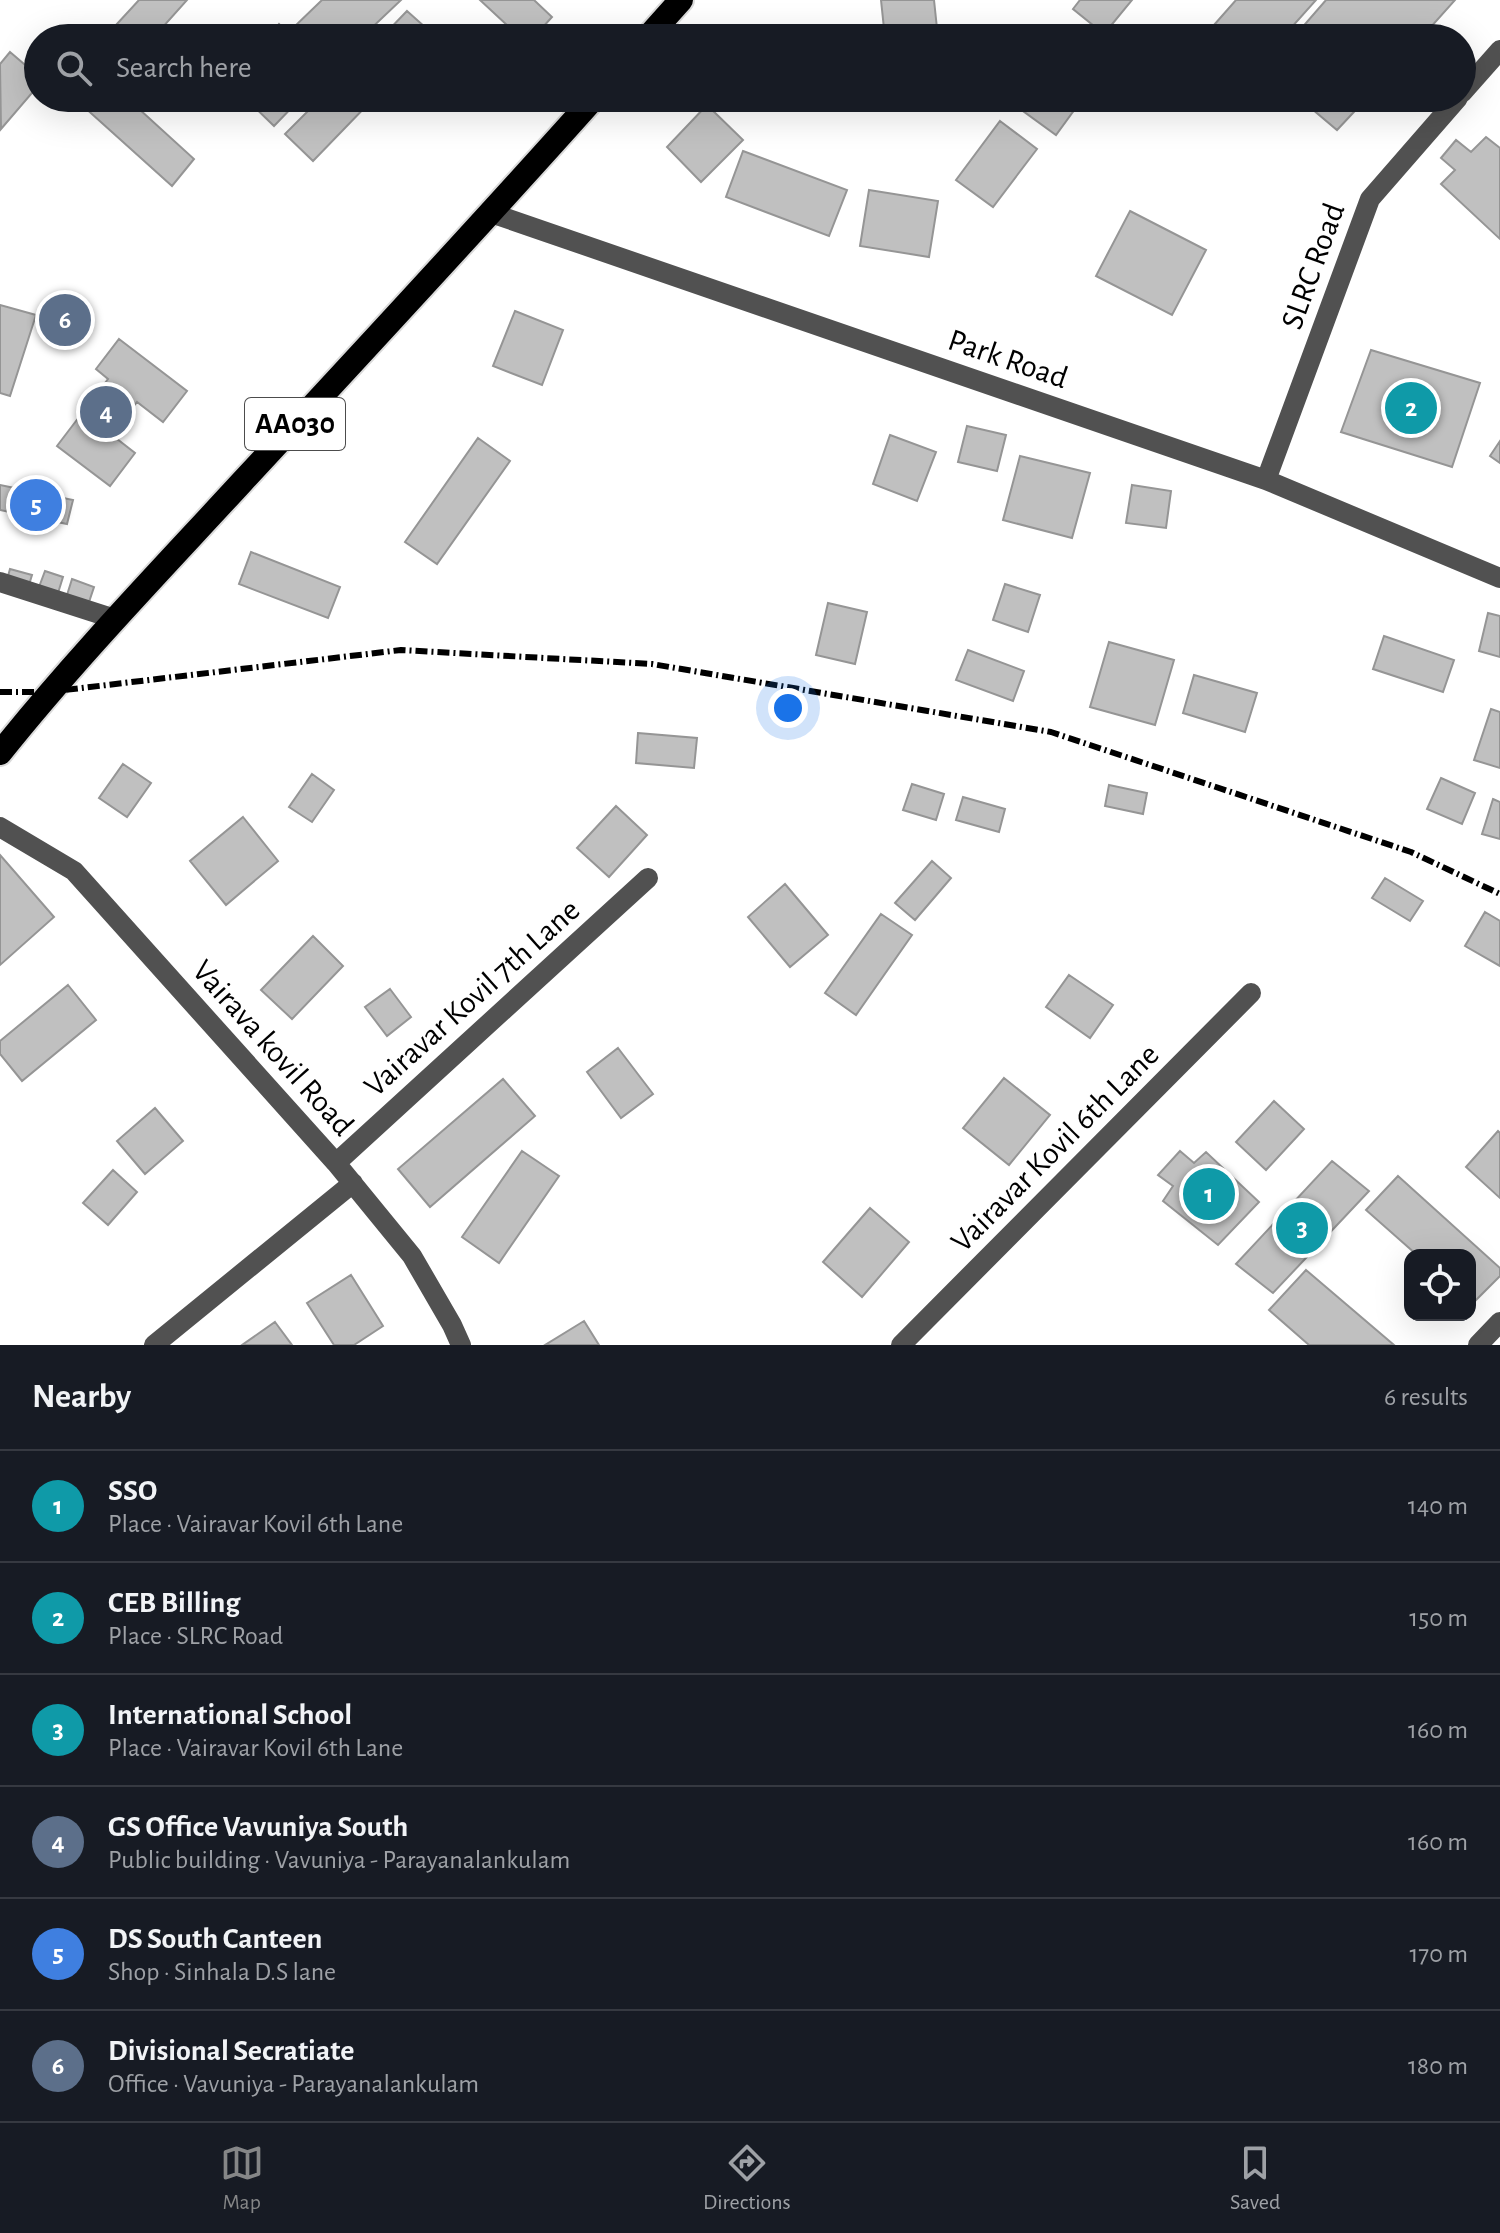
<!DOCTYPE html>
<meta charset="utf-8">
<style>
body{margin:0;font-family:"Alegreya Sans",sans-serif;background:#242831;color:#f1f3f6}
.controls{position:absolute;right:24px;bottom:24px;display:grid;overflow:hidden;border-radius:16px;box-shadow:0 8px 32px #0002}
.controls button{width:72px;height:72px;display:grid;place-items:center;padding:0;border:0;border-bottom:2px solid #363941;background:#171b24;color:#f1f3f6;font:40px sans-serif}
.you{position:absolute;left:788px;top:708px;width:28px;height:28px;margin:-20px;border:6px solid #fff;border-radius:50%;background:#1a73e8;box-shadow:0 0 0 12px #1a73e833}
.badge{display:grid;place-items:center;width:52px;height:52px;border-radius:50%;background:#858687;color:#fff;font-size:26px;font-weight:700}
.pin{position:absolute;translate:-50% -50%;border:4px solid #fff;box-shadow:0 2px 8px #0006}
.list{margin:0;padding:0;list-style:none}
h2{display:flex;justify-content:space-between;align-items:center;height:104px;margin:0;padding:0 32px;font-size:34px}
h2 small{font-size:26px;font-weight:400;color:#9ea1a6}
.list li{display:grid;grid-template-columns:52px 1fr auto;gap:24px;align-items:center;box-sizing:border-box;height:112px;padding:0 32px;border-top:2px solid #363941}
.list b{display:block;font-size:30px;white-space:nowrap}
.list p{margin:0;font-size:26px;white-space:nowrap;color:#9ea1a6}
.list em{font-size:26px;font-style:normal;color:#9ea1a6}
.icon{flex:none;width:44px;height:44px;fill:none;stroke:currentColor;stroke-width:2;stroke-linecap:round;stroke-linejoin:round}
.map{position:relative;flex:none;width:1500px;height:1345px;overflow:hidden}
.search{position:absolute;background:#171b24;box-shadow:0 8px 32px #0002;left:24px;right:24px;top:24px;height:88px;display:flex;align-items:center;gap:20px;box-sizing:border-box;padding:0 28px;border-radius:44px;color:#9ea1a6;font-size:30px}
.sheet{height:776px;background:#171b24}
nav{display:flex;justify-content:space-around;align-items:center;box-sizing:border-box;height:112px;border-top:2px solid #363941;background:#171b24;font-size:22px;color:#9ea1a6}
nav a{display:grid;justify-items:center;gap:4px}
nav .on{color:#858687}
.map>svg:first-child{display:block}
.building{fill:#c0c0c0;stroke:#959595;stroke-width:2}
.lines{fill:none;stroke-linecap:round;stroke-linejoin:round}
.highway-casing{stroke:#dbdbdb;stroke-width:28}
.minor{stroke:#515151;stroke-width:20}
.highway{stroke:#000;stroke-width:24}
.rail{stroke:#000;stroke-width:6;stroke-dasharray:12 4 2 4;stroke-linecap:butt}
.labels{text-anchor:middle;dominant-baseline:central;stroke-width:6;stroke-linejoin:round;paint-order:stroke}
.shield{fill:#fff;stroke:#4c4c4c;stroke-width:2}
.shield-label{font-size:30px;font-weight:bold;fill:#000}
.street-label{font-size:32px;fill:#000;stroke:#fff}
</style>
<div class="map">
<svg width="1500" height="1345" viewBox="0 0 1500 1345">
<rect width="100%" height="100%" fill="#fff"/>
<!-- building -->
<path class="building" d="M139 0H187L153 38H104Z
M322 0H401L361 38H303L293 28Z
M480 0H534L552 17 533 38H521Z
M881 0H934L938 38H885Z
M1080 0H1132L1104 34 1073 9Z
M1236 0H1316L1282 38H1228L1214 25Z
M1326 0H1455L1421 38H1293Z
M407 11 435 36 433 38H381Z
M279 24 293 38H267Z
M10 52 38 76V86L1 129 0 64Z
M91 98H127L194 159 172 186 83 106Z
M245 98H301L274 126Z
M321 98H374L313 161 285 134Z
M1011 98H1083L1056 135 1009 101Z
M1299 98H1367L1337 130Z
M707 105 743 140 701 182 667 147Z
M1000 121 1037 149 993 207 956 180Z
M1486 137 1500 148V239L1441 184 1455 170 1441 158 1456 140 1471 152Z
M743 151 847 190 829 236 726 197Z
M869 190 938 201 929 257 860 246Z
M1130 211 1206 250 1172 315 1096 276Z
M0 305 36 315 10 396 0 393Z
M515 311 563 330 542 385 493 366Z
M119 339 187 391 163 422 137 402 112 435 135 453 110 486 57 446 108 379 96 369Z
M1371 350 1480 383 1452 467 1341 432Z
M967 426 1006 435 997 471 958 462Z
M890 435 936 452 917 501 873 484Z
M478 438 510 461 437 564 405 542Z
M1500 441V463L1490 456Z
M1020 456 1090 473 1072 538 1003 520Z
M0 485 73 500 67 524 0 510Z
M1132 485 1171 491 1166 528 1126 523Z
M251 552 340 587 328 618 239 584Z
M10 569 32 575 28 588 6 583Z
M45 571 63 577 58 593 39 587Z
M72 579 94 587 89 602 67 595Z
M1005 584 1040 595 1028 632 993 620Z
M828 603 867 612 855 664 816 655Z
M1488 613 1500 616V657L1479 651Z
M1384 636 1454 660 1443 692 1373 669Z
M1109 642 1174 660 1155 725 1090 707Z
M968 650 1024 671 1013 701 956 680Z
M1194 675 1257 693 1245 732 1183 713Z
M1491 709 1500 712V768L1474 760Z
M638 733 697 738 694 768 636 763Z
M123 764 151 783 127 817 99 798Z
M312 774 334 790 312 822 289 807Z
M1441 778 1475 793 1462 824 1427 809Z
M912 784 944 794 936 820 903 810Z
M1109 785 1147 793 1143 814 1105 806Z
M963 797 1005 809 999 832 956 820Z
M1493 799 1500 802V839L1482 834Z
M616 806 647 835 609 877 577 848Z
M243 817 278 861 226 905 190 861Z
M0 855 54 917 0 965Z
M932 861 951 878 915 920 895 903Z
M1385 878 1423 901 1410 921 1372 898Z
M785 884 828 935 790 967 748 917Z
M1485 912 1500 921V966L1465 946Z
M881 914 912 935 856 1015 825 993Z
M313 936 343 966 292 1019 261 990Z
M1069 975 1113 1005 1090 1038 1046 1007Z
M68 985 96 1020 22 1081 0 1054V1041Z
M390 989 411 1017 387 1036 365 1007Z
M618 1048 653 1094 621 1118 587 1072Z
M1004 1078 1050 1115 1009 1165 963 1128Z
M503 1079 535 1116 430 1207 398 1169Z
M1274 1101 1304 1129 1266 1170 1236 1142Z
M155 1108 183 1141 145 1174 117 1141Z
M1498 1131 1500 1133V1198L1466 1167Z
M522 1151 559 1176 499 1263 462 1237Z
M1180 1151 1194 1163 1206 1152 1259 1202 1218 1245 1163 1201 1173 1186 1158 1175Z
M1332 1161 1369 1191 1273 1293 1236 1264Z
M113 1170 137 1192 108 1225 83 1203Z
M1398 1176 1500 1268V1276L1472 1304 1470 1302V1255H1417L1366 1210Z
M870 1208 909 1242 862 1297 823 1262Z
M1306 1270 1394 1345H1309L1269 1310Z
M351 1275 383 1326 354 1345H334L307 1303Z
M584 1321 599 1345H545Z
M275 1322 292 1345H242Z"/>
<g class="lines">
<!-- highway casing -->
<g class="highway-casing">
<path id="highway" d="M647 38 681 0
M0 753C76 658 160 571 242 482 360 355 478 228 594 98"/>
</g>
<!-- minor -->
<path class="minor" d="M1462 93 1500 50
M491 213 1266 480 1500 578
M1266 480 1370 199 1458 98
M0 582 115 619
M0 827 74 871 336 1163 412 1256 452 1325 461 1345
M336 1163 648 878
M154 1345 353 1183
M901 1345 1251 993
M1478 1345 1500 1322"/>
<!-- highway -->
<use href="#highway" class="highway"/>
<!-- rail -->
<path class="rail" d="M0 692H48L401 650 652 664 1051 732 1411 852 1500 894"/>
</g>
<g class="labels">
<!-- shield labels -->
<rect class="shield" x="245" y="398" width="100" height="52" rx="6"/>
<g class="shield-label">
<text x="295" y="424">AA030</text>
</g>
<!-- street labels -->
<g class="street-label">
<text transform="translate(1313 266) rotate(-70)">SLRC Road</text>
<text transform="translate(1008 359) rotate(19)">Park Road</text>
<text transform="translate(472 998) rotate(-42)">Vairavar Kovil 7th Lane</text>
<text transform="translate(273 1048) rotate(48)">Vairava kovil Road</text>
<text transform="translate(1055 1148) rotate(-45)">Vairavar Kovil 6th Lane</text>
</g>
</g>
</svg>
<div class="controls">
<button><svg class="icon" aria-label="locate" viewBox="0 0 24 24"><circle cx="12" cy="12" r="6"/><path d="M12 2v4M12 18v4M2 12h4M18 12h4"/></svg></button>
</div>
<div class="you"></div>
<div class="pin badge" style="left:1209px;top:1194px;background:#0f9aa8">1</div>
<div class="pin badge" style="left:1411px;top:408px;background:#0f9aa8">2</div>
<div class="pin badge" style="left:1302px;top:1228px;background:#0f9aa8">3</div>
<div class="pin badge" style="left:106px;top:412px;background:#5c6f8a">4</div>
<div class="pin badge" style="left:36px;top:505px;background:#3f7fe0">5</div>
<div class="pin badge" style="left:65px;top:320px;background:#5c6f8a">6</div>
<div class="search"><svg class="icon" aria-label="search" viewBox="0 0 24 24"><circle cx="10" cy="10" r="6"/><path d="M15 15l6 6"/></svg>Search here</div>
</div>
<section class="sheet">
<h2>Nearby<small>6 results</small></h2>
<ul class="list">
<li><span class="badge" style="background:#0f9aa8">1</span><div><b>SSO</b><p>Place · Vairavar Kovil 6th Lane</p></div><em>140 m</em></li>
<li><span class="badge" style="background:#0f9aa8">2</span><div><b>CEB Billing</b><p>Place · SLRC Road</p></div><em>150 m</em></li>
<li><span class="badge" style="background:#0f9aa8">3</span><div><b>International School</b><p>Place · Vairavar Kovil 6th Lane</p></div><em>160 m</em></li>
<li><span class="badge" style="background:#5c6f8a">4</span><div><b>GS Office Vavuniya South</b><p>Public building · Vavuniya - Parayanalankulam</p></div><em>160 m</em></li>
<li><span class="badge" style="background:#3f7fe0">5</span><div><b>DS South Canteen</b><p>Shop · Sinhala D.S lane</p></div><em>170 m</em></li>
<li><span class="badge" style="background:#5c6f8a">6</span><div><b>Divisional Secratiate</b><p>Office · Vavuniya - Parayanalankulam</p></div><em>180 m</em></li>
</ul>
</section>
<nav>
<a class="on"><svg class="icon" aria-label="map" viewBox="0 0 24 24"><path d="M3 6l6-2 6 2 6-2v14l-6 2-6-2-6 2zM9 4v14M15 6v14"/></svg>Map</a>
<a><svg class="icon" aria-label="directions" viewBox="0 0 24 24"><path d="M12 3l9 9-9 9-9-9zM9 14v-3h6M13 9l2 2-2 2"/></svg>Directions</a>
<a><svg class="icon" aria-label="saved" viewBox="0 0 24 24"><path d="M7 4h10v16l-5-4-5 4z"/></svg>Saved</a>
</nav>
